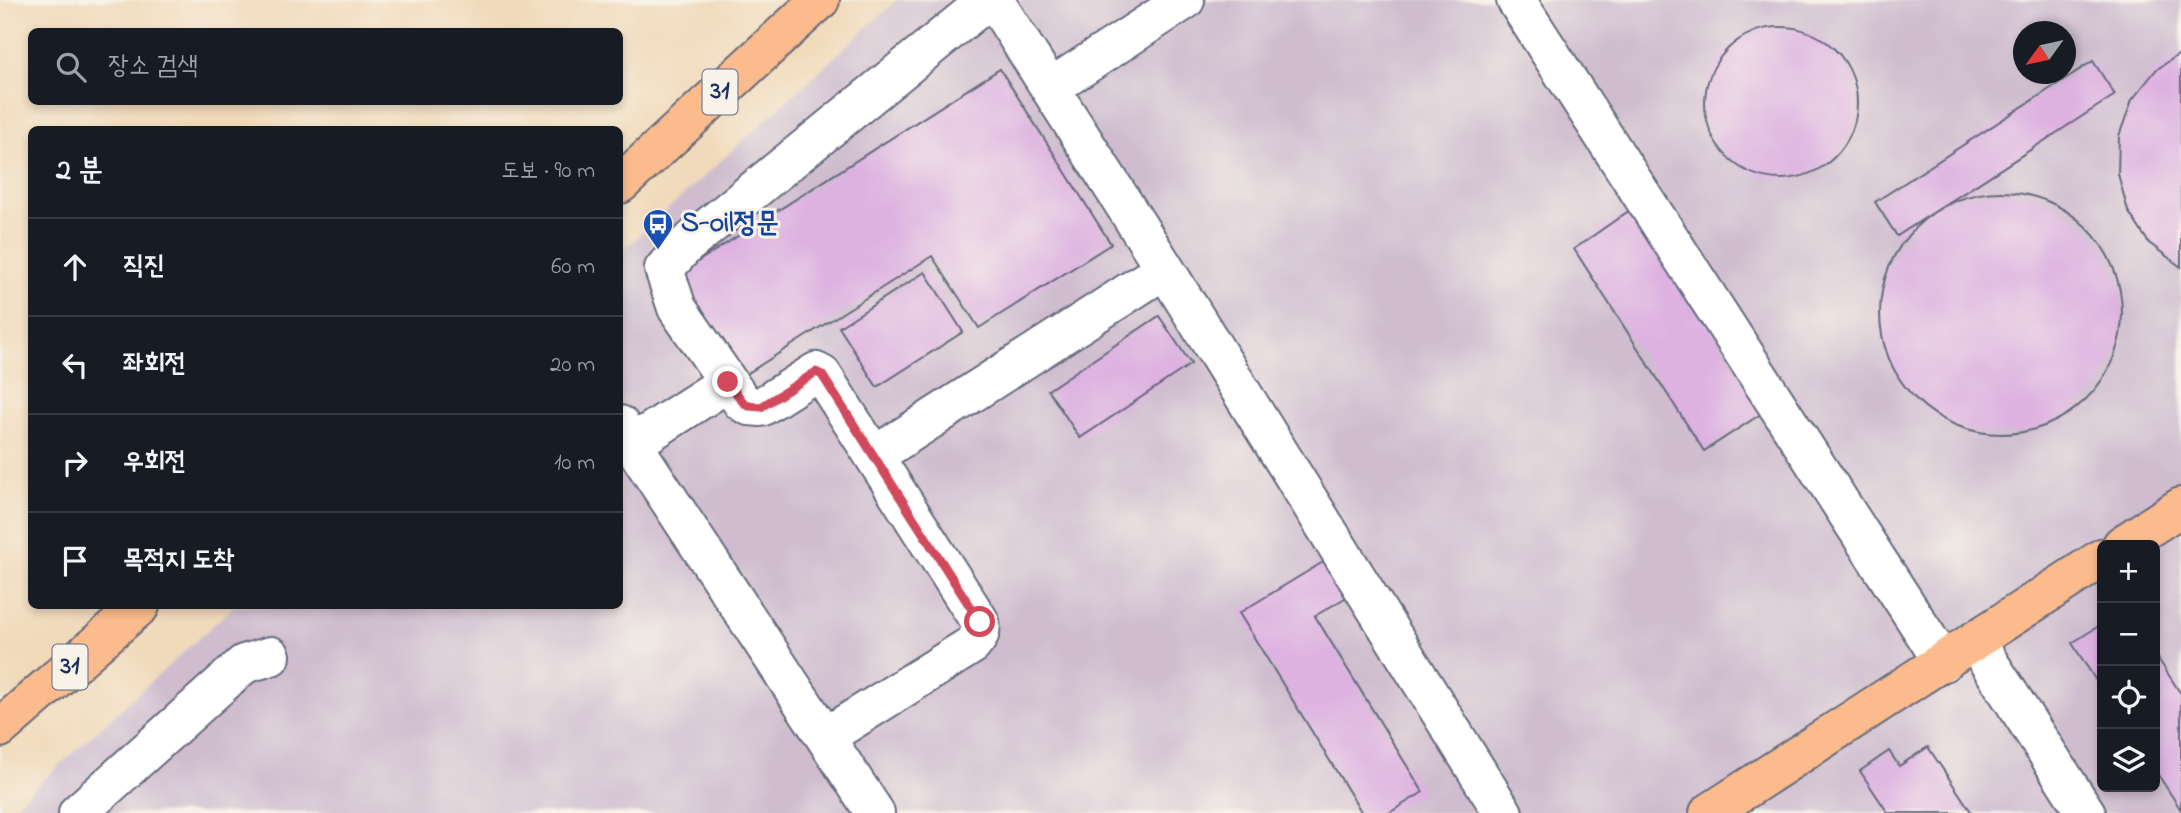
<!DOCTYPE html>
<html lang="ko">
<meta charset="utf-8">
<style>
body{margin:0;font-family:"Indie Flower","Poor Story",sans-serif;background:#242831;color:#f1f3f6}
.controls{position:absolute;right:21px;bottom:21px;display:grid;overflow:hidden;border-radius:10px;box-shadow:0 4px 10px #0003}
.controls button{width:63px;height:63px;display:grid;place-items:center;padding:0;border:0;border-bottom:2px solid #363941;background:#171b24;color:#f1f3f6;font:35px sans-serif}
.compass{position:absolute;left:2013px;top:21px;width:63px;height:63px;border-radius:50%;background:#171b24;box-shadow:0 4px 10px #0003;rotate:237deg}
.stop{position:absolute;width:21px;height:21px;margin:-16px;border:5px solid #d1495b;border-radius:50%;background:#fff}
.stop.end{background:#d1495b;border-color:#fff;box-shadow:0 2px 7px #0008}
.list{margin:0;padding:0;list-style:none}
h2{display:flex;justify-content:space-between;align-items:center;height:91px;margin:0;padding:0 28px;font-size:30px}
h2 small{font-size:23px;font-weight:400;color:#9ea1a6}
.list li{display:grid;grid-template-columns:46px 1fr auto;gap:21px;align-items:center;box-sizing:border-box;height:98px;padding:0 28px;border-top:2px solid #363941}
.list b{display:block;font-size:26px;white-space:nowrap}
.list em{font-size:23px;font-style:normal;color:#9ea1a6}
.icon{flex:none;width:38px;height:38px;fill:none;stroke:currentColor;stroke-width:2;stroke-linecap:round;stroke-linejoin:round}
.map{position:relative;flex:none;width:2181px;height:813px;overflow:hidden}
.search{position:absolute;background:#171b24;box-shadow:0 4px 10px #0003;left:28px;top:28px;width:595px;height:77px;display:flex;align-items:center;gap:18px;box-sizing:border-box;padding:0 24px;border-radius:10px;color:#9ea1a6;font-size:26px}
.panel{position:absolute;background:#171b24;box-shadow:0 4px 10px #0003;left:28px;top:126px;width:595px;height:483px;border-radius:10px}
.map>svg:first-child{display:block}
.industrial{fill:#cfbdcf;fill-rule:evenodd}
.building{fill:#ddb2e1}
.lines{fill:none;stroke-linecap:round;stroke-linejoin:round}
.minor-casing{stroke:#666b7e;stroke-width:42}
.major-casing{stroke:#666b7e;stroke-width:42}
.minor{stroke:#fff;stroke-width:38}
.major{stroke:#fbbb8c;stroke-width:38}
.route{stroke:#d1495b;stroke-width:9}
.labels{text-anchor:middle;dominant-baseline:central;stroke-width:6;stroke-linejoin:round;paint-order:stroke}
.shield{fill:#f7f3e8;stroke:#5d6a87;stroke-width:2}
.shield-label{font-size:26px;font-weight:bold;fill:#1b2f5e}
.transit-label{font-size:28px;font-weight:bold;fill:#164399;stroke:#f7f3e8;text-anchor:start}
</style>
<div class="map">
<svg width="2181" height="813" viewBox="0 0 2181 813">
<rect width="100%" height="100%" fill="#f7f3e8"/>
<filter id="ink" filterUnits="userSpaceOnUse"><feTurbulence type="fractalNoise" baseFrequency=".0143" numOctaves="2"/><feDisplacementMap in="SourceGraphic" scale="14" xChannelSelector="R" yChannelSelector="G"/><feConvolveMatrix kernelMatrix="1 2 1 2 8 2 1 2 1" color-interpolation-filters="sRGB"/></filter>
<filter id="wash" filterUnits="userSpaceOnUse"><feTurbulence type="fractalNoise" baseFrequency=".00686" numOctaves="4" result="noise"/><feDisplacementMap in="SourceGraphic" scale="28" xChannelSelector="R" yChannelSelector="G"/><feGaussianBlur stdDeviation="1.57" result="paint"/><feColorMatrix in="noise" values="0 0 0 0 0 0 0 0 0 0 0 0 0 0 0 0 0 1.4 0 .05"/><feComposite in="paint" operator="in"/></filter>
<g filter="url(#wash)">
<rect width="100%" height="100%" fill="#f1daba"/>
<!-- industrial -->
<path class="industrial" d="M897 0H2181V813H7L234 606H620V253ZM2024 32H2066V74H2024ZM2102 545H2155V787H2102Z"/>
<g id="blocks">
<!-- building -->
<path class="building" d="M1705 103a76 76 0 1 1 152 0a76 76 0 1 1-152 0Z
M2181 53V267L2149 243 2128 211 2118 174 2119 136 2132 100 2156 70Z
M2093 61 2115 95 1897 236 1875 202Z
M1000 69 1111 244 979 328 932 256 737 380 672 278Z
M1880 313a121 121 0 1 1 242 0a121 121 0 1 1-242 0Z
M1633 208 1764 412 1704 451 1574 249Z
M925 272 963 332 877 387 839 327Z
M1159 316 1191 364 1080 438 1048 390Z
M1328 559 1350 595 1315 616 1423 792 1389 813H1362L1239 613Z
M2102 624V690L2072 643Z
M2155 654 2181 694V810L2155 770Z
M1928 747 1972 813H1888L1860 771 1889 751 1899 766Z"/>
</g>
</g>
<g filter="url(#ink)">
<use href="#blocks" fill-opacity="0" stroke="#666b7e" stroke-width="2"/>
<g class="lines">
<!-- minor casing -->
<g class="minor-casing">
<path id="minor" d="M994 0 1165 269 1503 813
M1516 0 1943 662
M1050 88 1185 0
M728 382 742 402 749 406 761 407 816 372 822 375 980 622C982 633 979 637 972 645L825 737
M620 425 875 813
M632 444 728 382 677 308 664 269 685 246 988 0
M874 456 1165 269
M1975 641 2086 813
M78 813 244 664 271 656"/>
</g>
<!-- major casing -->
<g class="major-casing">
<path id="major" d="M620 184 820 0
M2122 545 2181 507
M0 728 140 606
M1709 813 2102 558"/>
</g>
<!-- minor -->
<use href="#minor" class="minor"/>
<!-- major -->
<use href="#major" class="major"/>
</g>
</g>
<g class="lines" filter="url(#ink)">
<!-- route -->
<path class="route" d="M728 382 743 402 749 406 761 407 816 372 822 375 980 622"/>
</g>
<!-- icons -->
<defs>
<g id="bus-pin" transform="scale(1.575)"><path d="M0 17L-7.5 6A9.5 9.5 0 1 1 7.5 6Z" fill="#1a4fb4" stroke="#f7f3e8"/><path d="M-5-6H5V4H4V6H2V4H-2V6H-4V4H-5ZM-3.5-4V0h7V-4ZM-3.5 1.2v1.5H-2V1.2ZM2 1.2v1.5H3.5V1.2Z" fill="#fff"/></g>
</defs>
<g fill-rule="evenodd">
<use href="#bus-pin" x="658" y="224"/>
</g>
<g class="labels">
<!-- shield labels -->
<g class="shield">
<rect x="702.5" y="69.5" width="35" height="45" rx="5"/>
<rect x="52.5" y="644.5" width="35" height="45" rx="5"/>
</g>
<g class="shield-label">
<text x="720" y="92">31</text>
<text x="70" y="667">31</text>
</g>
<!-- transit labels -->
<g class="transit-label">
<text x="681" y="224">S-oil정문</text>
</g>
</g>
</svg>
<div class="controls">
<button>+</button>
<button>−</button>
<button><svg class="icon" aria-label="locate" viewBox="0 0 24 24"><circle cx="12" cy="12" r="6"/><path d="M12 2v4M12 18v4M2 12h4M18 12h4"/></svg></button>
<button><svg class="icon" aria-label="layers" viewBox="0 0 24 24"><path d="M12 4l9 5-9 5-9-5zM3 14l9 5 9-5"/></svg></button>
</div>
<svg class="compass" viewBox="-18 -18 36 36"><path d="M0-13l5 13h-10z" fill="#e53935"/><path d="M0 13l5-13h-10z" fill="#9ea1a6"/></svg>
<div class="stop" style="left:980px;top:622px"></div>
<div class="stop end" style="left:728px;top:382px"></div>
<div class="search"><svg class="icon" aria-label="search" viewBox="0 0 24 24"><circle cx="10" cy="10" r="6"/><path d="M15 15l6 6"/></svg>장소 검색</div>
<section class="panel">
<h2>2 분<small>도보 · 90 m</small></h2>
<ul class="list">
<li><svg class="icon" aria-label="ahead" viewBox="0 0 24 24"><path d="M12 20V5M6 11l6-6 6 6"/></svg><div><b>직진</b></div><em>60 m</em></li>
<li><svg class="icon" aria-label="left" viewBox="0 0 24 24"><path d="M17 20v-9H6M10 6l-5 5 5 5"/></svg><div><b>좌회전</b></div><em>20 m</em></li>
<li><svg class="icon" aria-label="right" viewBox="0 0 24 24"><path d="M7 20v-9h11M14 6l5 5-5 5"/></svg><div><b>우회전</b></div><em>10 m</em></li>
<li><svg class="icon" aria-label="arrive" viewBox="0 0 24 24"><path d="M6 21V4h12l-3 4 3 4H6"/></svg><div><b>목적지 도착</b></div></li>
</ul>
</section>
</div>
